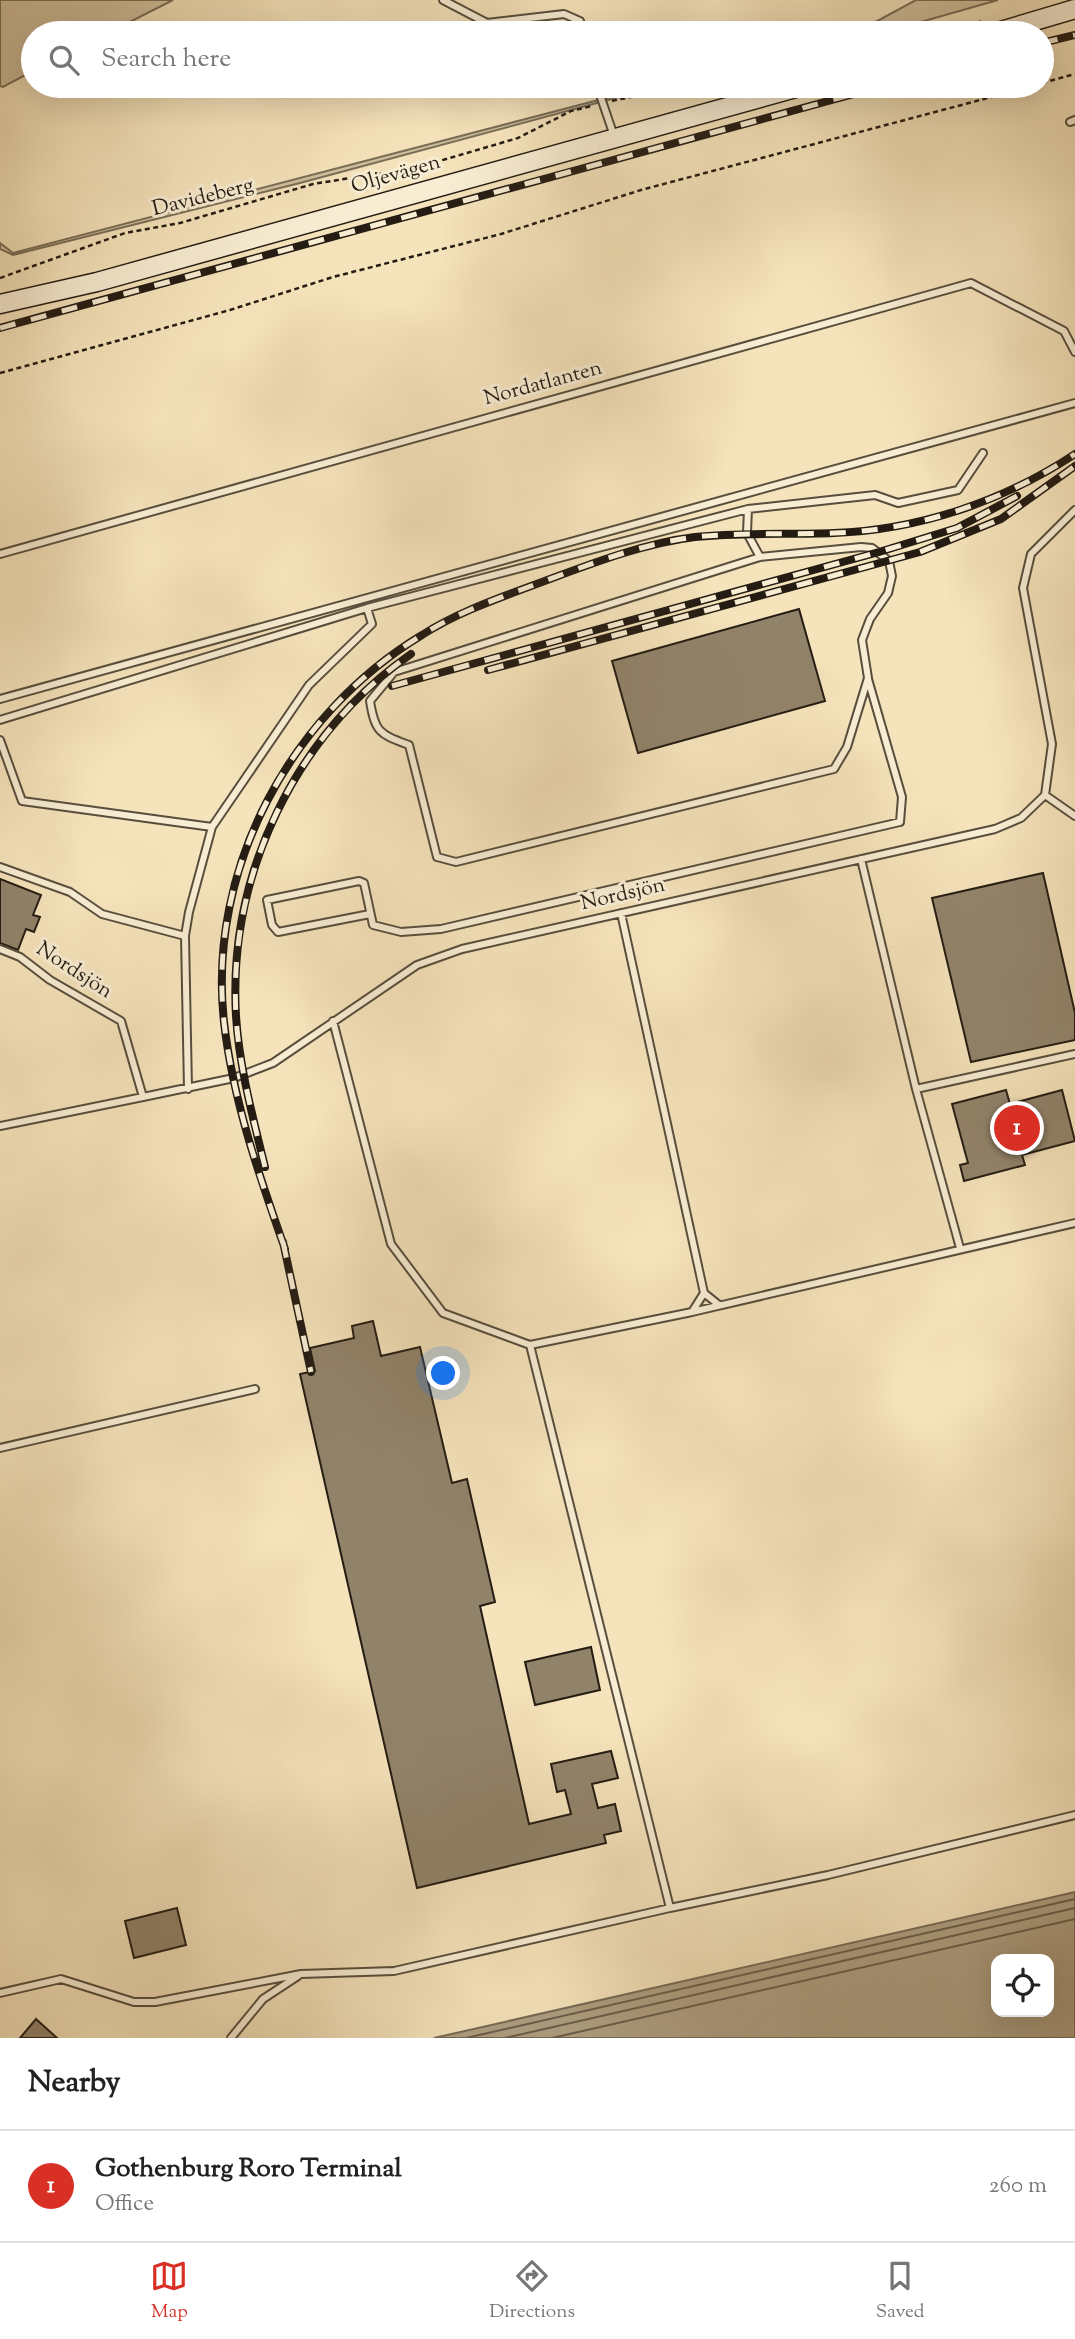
<!DOCTYPE html>
<meta charset="utf-8">
<style>
body{margin:0;font-family:"Sorts Mill Goudy",serif;background:#f6f6f6;color:#222}
.controls{position:absolute;right:21px;bottom:21px;display:grid;overflow:hidden;border-radius:14px;box-shadow:0 7px 28px #0002}
.controls button{width:63px;height:63px;display:grid;place-items:center;padding:0;border:0;border-bottom:2px solid #e0e0e0;background:#fff;color:#222;font:35px sans-serif}
.you{position:absolute;left:444px;top:1374px;width:24px;height:24px;margin:-18px;border:5px solid #fff;border-radius:50%;background:#1a73e8;box-shadow:0 0 0 10px #1a73e833}
.badge{display:grid;place-items:center;width:46px;height:46px;border-radius:50%;background:#d93025;color:#fff;font-size:23px;font-weight:700}
.pin{position:absolute;translate:-50% -50%;border:4px solid #fff;box-shadow:0 2px 7px #0006}
.list{margin:0;padding:0;list-style:none}
h2{display:flex;justify-content:space-between;align-items:center;height:91px;margin:0;padding:0 28px;font-size:30px}
h2 small{font-size:23px;font-weight:400;color:#767676}
.list li{display:grid;grid-template-columns:46px 1fr auto;gap:21px;align-items:center;box-sizing:border-box;height:112px;padding:0 28px;border-top:2px solid #e0e0e0}
.list b{display:block;font-size:26px;white-space:nowrap}
.list p{margin:0;font-size:23px;white-space:nowrap;color:#767676}
.list em{font-size:23px;font-style:normal;color:#767676}
.icon{flex:none;width:38px;height:38px;fill:none;stroke:currentColor;stroke-width:2;stroke-linecap:round;stroke-linejoin:round}
.map{position:relative;flex:none;width:1075px;height:2038px;overflow:hidden}
.search{position:absolute;background:#fff;box-shadow:0 7px 28px #0002;left:21px;right:21px;top:21px;height:77px;display:flex;align-items:center;gap:18px;box-sizing:border-box;padding:0 24px;border-radius:38px;color:#767676;font-size:26px}
.sheet{height:203px;background:#fff}
nav{display:flex;justify-content:space-around;align-items:center;box-sizing:border-box;height:98px;border-top:2px solid #e0e0e0;background:#fff;font-size:19px;color:#767676}
nav a{display:grid;justify-items:center;gap:4px}
nav .on{color:#d93025}
.map>svg:first-child{display:block}
.green{fill:#d1c19e;stroke:#7a6e58;stroke-width:2}
.water{fill:#ae9f82;stroke:#776b56;stroke-width:2;fill-rule:evenodd}
.lines{fill:none;stroke-linecap:round;stroke-linejoin:round}
.shore{stroke:#695e4a;stroke-width:2}
.building{fill:#91836a;stroke:#241c13;stroke-width:2}
.lane-casing{stroke:#584e3d;stroke-width:10}
.secondary-casing{stroke:#241c13;stroke-width:21}
.path{stroke:#241c13;stroke-width:2.5;stroke-dasharray:5 3.5;stroke-linecap:butt}
.lane{stroke:#f8edd3;stroke-width:6}
.secondary{stroke:#f8edd3;stroke-width:18}
.rail-casing{stroke:#241c13;stroke-width:8}
.rail{stroke:#f8edd3;stroke-width:5;stroke-dasharray:16;stroke-linecap:butt}
.labels{text-anchor:middle;dominant-baseline:central;stroke-width:6;stroke-linejoin:round;paint-order:stroke}
.street-label{font-size:21px;fill:#241c13;stroke:#f8edd3}
</style>
<div class="map">
<svg width="1075" height="2038" viewBox="0 0 1075 2038">
<rect width="100%" height="100%" fill="#f5e3bb"/>
<filter id="stains"><feTurbulence type="fractalNoise" baseFrequency=".00286" numOctaves="4"/><feColorMatrix values="0 0 0 0 .2 0 0 0 0 .09 0 0 0 0 .02 0 0 0 .5 -.17"/></filter>
<radialGradient id="worn" r=".72"><stop offset=".6" stop-color="#630" stop-opacity="0"/><stop offset="1" stop-color="#630" stop-opacity=".3"/></radialGradient>
<!-- green -->
<path class="green" d="M0 0H173L108 33H33V71L3 87 0 86Z
M916 0H998L882 33H855Z
M652 86H660L300 183 13 255 0 249V243L13 253Z"/>
<!-- water -->
<path class="water" d="M1075 1892V2038H434ZM996 1959H1049V2012H996Z"/>
<g class="lines">
<!-- shore -->
<path class="shore" d="M466 2038 1075 1899
M505 2038 1075 1908
M552 2038 1075 1919"/>
</g>
<!-- building -->
<path class="building" d="M799 609 825 701 638 753 612 661Z
M1043 873 1075 1013V1040L971 1062 932 898Z
M0 879 41 895 33 915 40 917 34 932 26 929 18 950 0 943Z
M1006 1090 1010 1104 1062 1090 1075 1141 1022 1155 1025 1165 964 1181 960 1165 968 1163 952 1104Z
M373 1321 381 1356 420 1347 452 1483 467 1479 495 1602 480 1606 529 1824 571 1814 565 1790 557 1792 551 1764 611 1751 618 1778 592 1784 598 1808 615 1804 621 1831 604 1835 606 1843 417 1888 300 1374 315 1371 310 1348 354 1338 352 1326Z
M591 1647 600 1690 535 1705 525 1662Z
M177 1908 186 1945 134 1958 125 1921Z
M36 2019 57 2038H20Z"/>
<g class="lines">
<!-- lane casing -->
<g class="lane-casing">
<path id="lane" d="M443 0 487 23 564 14 580 21 583 33
M597 86 614 136
M1070 122 1075 120
M861 547 872 548 889 561 892 576 888 593 870 619 862 640 868 678 847 747 834 769 456 862 437 857 409 745C380 734 375 733 370 701L394 672 760 557Z
M0 554 971 283 1064 331 1075 352
M760 557 747 533 748 509 875 495 898 503 958 490 983 453
M0 699 1075 403
M0 720 367 608 748 509
M0 740 22 801 212 827 189 912 185 936 102 914 70 892 0 867
M1045 795 1075 816
M212 827 309 685 372 624 367 608
M861 859 916 1089
M621 913 704 1293 692 1312 530 1345 670 1908 828 1875 1075 1815
M370 914 278 932 272 925 267 900 359 881 364 883 373 925 401 932 441 929 900 822 902 797 868 679
M185 936 188 1089
M0 949 20 957 50 980 121 1021 143 1097 234 1078 273 1063 417 965 462 949 995 829 1021 818 1045 795 1052 744 1023 588 1031 554 1075 510
M333 1021 391 1244 443 1313 530 1345
M0 1126 143 1097
M960 1248 916 1089 1075 1054
M704 1293 719 1305
M692 1312 1075 1223
M0 1448 255 1389
M0 1993 61 1979 134 2002H155L301 1974 394 1971 670 1908
M231 2038 263 1999 298 1976"/>
</g>
<!-- secondary casing -->
<g class="secondary-casing">
<path id="secondary" d="M994 33 1075 9
M0 304 97 282 803 86"/>
</g>
<!-- path -->
<path class="path" d="M935 33 983 21
M1042 83 1075 74
M612 101C648 92 685 95 722 86
M0 278 125 233 180 223 313 184 419 167 518 138 571 111 592 106
M0 373 230 310 333 277 501 234 641 190 1033 86"/>
<!-- lane -->
<use href="#lane" class="lane"/>
<!-- secondary -->
<use href="#secondary" class="secondary"/>
<!-- rail casing -->
<g class="rail-casing">
<path id="rail" d="M1042 43 1075 35
M0 328 883 86
M488 670 920 552 1001 519 1075 466
M392 686 879 552 957 528 1017 496
M265 1167C253 1118 239 1066 236 1016 228 874 295 735 411 654
M283 1242 311 1372
M285 1249C259 1175 233 1101 224 1022 207 868 291 714 422 635 453 615 488 602 523 589 578 569 637 544 695 537 742 532 788 535 834 533 919 530 1004 501 1075 454"/>
</g>
<!-- rail -->
<use href="#rail" class="rail"/>
</g>
<g class="labels">
<!-- street labels -->
<g class="street-label">
<text transform="translate(396 175) rotate(-16)">Oljevägen</text>
<text transform="translate(203 198) rotate(-14)">Davideberg</text>
<text transform="translate(543 384) rotate(-15)">Nordatlanten</text>
<text transform="translate(623 895) rotate(-13)">Nordsjön</text>
<text transform="translate(74 971) rotate(33)">Nordsjön</text>
</g>
</g>
<rect width="100%" height="100%" filter="url(#stains)"/>
<rect width="100%" height="100%" fill="url(#worn)"/>
</svg>
<div class="controls">
<button><svg class="icon" aria-label="locate" viewBox="0 0 24 24"><circle cx="12" cy="12" r="6"/><path d="M12 2v4M12 18v4M2 12h4M18 12h4"/></svg></button>
</div>
<div class="you"></div>
<div class="pin badge" style="left:1017px;top:1128px">1</div>
<div class="search"><svg class="icon" aria-label="search" viewBox="0 0 24 24"><circle cx="10" cy="10" r="6"/><path d="M15 15l6 6"/></svg>Search here</div>
</div>
<section class="sheet">
<h2>Nearby<small></small></h2>
<ul class="list">
<li><span class="badge">1</span><div><b>Gothenburg Roro Terminal</b><p>Office</p></div><em>260 m</em></li>
</ul>
</section>
<nav>
<a class="on"><svg class="icon" aria-label="map" viewBox="0 0 24 24"><path d="M3 6l6-2 6 2 6-2v14l-6 2-6-2-6 2zM9 4v14M15 6v14"/></svg>Map</a>
<a><svg class="icon" aria-label="directions" viewBox="0 0 24 24"><path d="M12 3l9 9-9 9-9-9zM9 14v-3h6M13 9l2 2-2 2"/></svg>Directions</a>
<a><svg class="icon" aria-label="saved" viewBox="0 0 24 24"><path d="M7 4h10v16l-5-4-5 4z"/></svg>Saved</a>
</nav>
